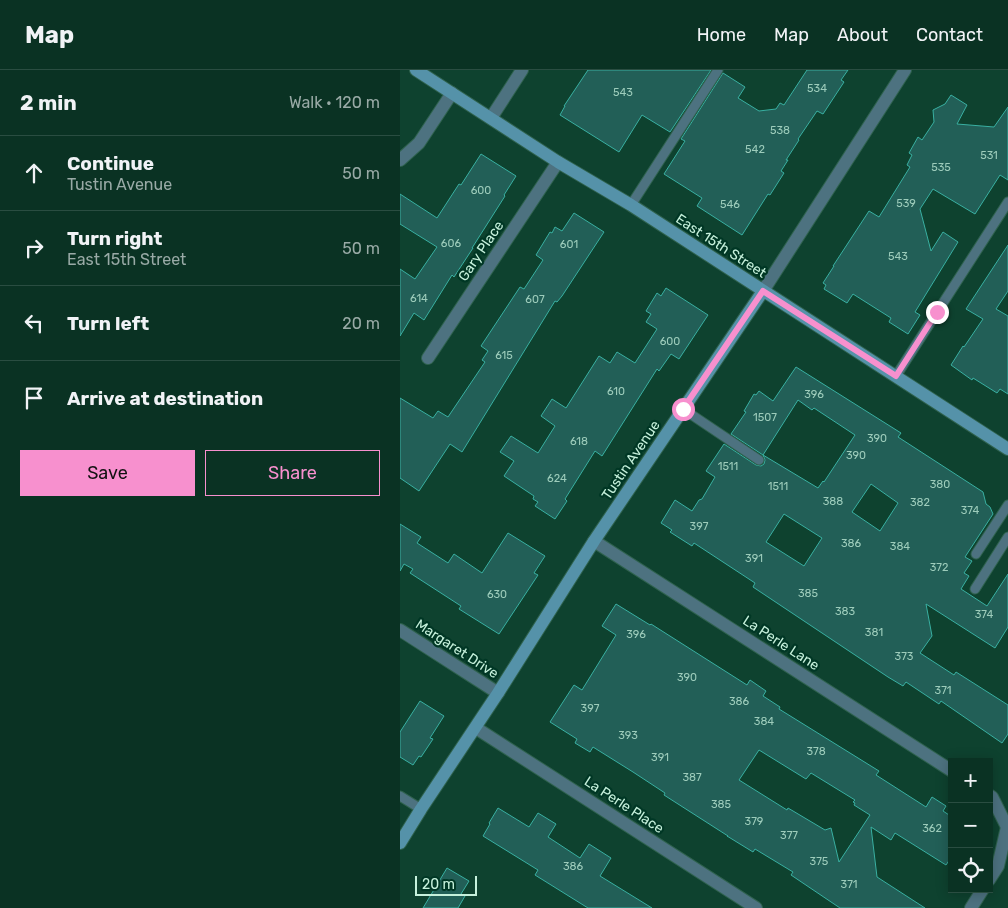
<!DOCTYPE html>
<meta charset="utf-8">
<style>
body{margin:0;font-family:Rubik,sans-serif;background:#183e30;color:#f1f3f6}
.controls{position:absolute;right:15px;bottom:15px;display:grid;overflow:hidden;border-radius:0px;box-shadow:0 2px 12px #0003}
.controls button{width:45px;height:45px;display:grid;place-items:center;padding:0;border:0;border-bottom:1px solid #2a4d41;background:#0a3223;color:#f1f3f6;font:25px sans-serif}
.scale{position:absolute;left:15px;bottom:12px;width:62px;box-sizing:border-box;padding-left:5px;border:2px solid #c6f1dc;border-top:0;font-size:14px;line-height:18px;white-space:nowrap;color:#c6f1dc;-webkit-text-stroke:4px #003725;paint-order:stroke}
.stop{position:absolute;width:15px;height:15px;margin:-11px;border:4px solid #f790ce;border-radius:50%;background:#fff}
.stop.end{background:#f790ce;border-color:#fff;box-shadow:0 1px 5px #0008}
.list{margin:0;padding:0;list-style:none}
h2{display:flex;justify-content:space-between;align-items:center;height:65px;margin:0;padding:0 20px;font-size:21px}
h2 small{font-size:16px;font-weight:400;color:#99aaa6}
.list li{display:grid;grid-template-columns:32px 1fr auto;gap:15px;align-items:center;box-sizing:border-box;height:75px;padding:0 20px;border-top:1px solid #2a4d41}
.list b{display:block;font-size:19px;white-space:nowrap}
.list p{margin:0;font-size:16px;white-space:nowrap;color:#99aaa6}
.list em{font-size:16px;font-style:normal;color:#99aaa6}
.actions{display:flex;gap:10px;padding:15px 20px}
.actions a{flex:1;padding:11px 0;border:1px solid #f790ce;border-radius:0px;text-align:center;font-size:18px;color:#f790ce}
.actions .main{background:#f790ce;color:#111}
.icon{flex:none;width:28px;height:28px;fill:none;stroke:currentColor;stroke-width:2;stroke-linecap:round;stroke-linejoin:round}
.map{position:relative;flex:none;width:608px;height:838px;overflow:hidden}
header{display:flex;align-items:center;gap:30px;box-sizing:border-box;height:70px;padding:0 25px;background:#0a3223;border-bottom:1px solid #2a4d41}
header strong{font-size:24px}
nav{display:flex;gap:28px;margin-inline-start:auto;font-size:18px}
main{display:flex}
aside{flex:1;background:#0a3223}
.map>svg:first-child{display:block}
.building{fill:#225f57;stroke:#39b0a2;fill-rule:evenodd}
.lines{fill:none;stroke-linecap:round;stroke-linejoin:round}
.lane-casing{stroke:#2f624e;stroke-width:11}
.street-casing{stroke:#2f624e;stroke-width:14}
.secondary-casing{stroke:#2f624e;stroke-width:14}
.lane{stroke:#4d7280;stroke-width:9}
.street{stroke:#4d7280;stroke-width:12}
.secondary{stroke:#5592a9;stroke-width:12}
.route{stroke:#f790ce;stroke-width:6}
.labels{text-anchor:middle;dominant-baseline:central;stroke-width:4.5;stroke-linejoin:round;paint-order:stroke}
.number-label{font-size:11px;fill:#9dccbb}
.street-label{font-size:14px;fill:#c6f1dc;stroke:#003725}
</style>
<header>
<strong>Map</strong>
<nav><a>Home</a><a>Map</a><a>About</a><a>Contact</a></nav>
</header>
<main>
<aside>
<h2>2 min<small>Walk · 120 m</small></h2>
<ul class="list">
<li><svg class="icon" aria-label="ahead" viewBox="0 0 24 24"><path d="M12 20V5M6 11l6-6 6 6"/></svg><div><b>Continue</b><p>Tustin Avenue</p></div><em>50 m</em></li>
<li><svg class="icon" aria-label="right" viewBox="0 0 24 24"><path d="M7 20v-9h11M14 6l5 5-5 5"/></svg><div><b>Turn right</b><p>East 15th Street</p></div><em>50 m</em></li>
<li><svg class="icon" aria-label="left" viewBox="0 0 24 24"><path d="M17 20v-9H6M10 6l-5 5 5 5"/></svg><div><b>Turn left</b></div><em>20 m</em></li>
<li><svg class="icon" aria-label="arrive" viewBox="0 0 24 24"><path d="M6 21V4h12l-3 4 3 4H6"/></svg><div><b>Arrive at destination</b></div></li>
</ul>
<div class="actions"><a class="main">Save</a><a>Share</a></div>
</aside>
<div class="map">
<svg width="608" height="838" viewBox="0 0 608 838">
<rect width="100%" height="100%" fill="#0e422f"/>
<!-- building -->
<path class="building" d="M188 0H311L270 62 242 45 219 82 160 45 165 36H164Z
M407 0H448L441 10 444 12 423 44 417 41 398 69 399 70 386 90H388L381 101 384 103 370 125 368 124 342 165 297 136 302 128 264 104 285 71 281 69 323 3 345 17 338 28 359 41 376 39 380 33 384 35Z
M551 25 567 35 557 54 594 57 608 37V110L600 105 575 144 533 119 520 139 531 181 543 162 558 172 515 242 520 245 508 264 489 252 491 248 453 224 447 233 424 219 426 215 423 213 434 196H433L469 141 479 147 510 97 507 95 512 85 509 83 518 67 522 70 534 52 533 40 545 34Z
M81 84 116 106 104 125 105 126 72 178H73L54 207 52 205 24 250 14 243 0 266V199L15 209 37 177 0 154V124L37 148 59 114 61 115Z
M174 143 204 162 162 226 157 232 155 231 62 382 50 374 19 421 0 408V328L33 348 38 341 48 347 85 292 82 290 88 281 81 276 120 217 124 219 143 190 136 185 150 162 152 163 155 157 162 161Z
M608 175V221L596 239 608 246V324L600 319 597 323 573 308 572 310 551 295 563 276 564 277 583 249 566 239Z
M266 218 308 245 279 289 271 284 259 301 257 299 202 386 195 381 165 429 167 431 155 449 135 436 138 432 133 429 134 426 104 406 114 391 100 382 111 366 138 383 155 356 141 346 152 329 166 338 199 286 210 293 217 282 235 293 257 259 246 252 251 244 246 241 257 223 261 226Z
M396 297 501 363 498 367 583 422 586 434 590 437 593 444 565 487 572 491 564 503 569 506 561 519 587 536 608 504V557L595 578 526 534 532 566 520 583 554 605 556 602 608 635V664L602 673 541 631 539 634 506 612 503 616 488 607 353 517 355 513 294 473 292 476 270 462 272 460 261 453 275 430 292 441 299 430 302 429 315 407 306 401 324 374 356 395 361 396 364 394 365 390 363 385 331 364 346 342 344 341 354 324 356 325 359 321 373 331ZM398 330 412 340 414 338 455 365 424 412 423 411 418 418 363 385ZM471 414 498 433 480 461 452 442ZM384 444 422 468 404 496 366 472Z
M0 454 21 467 17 473 48 493 54 484 82 503 108 463 145 486 134 503 138 505 99 564 59 539 61 536 10 503 13 499 4 494 0 501Z
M216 534 250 555 251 554 347 615 350 610 366 621 363 626 380 637 379 639 479 701 476 705 526 737 532 727 546 736 543 741 552 747V786L546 795 495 763 491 770 471 757 477 807 525 838H440L391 805 393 802 355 779 353 782 327 766H328L264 725 265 723 233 702 193 677 190 682 175 673 177 669 150 652 174 615 182 620 216 565 202 556ZM359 680 406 709 411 703 455 730 453 732 455 733 454 735 470 745 439 792 431 758 425 760 388 738 387 740 339 710Z
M20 631 44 646 30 668 33 669 21 687 19 686 13 695 0 687V662Z
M98 738 129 757 138 743 156 754 148 767 180 788 189 774 211 788 200 806 252 838H188L135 805 138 800 83 766 90 754 89 753Z
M47 798 69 811 61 824 65 826 58 838H23Z"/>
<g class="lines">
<!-- lane casing -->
<g class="lane-casing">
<path id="lane" d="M231 135 318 0
M496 306 608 132
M283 339 359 390
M576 484 608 435
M575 519 608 467
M0 726 21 739"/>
</g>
<!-- street casing -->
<g class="street-casing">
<path id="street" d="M91 48 122 0
M0 90 19 73 52 23
M363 221 505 0
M28 288 158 92
M194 471 552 701
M0 560 98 623
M76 658 356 838
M589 725 592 727 607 757 598 796 589 810
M571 838 583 819"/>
</g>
<!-- secondary casing -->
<g class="secondary-casing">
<path id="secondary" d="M16 0 158 92 231 135 608 379
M0 773 21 739 98 623 194 471 363 221"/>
</g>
<!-- lane -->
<use href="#lane" class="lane"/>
<!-- street -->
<use href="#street" class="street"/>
<!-- secondary -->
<use href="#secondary" class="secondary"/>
</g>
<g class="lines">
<!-- route -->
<path class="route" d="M283 339 363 221 496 306 537 242"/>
</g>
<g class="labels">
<!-- number labels -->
<g class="number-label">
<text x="417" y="18">534</text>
<text x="223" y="22">543</text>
<text x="380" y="60">538</text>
<text x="355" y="79">542</text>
<text x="589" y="85">531</text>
<text x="541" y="97">535</text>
<text x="81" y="120">600</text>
<text x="506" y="133">539</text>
<text x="330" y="134">546</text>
<text x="51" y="173">606</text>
<text x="169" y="174">601</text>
<text x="498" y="186">543</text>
<text x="19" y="228">614</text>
<text x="135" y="229">607</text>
<text x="270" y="271">600</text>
<text x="104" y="285">615</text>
<text x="216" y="321">610</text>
<text x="414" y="324">396</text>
<text x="365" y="347">1507</text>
<text x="477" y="368">390</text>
<text x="179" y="371">618</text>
<text x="456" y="385">390</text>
<text x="328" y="396">1511</text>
<text x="157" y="408">624</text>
<text x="540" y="414">380</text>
<text x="378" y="416">1511</text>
<text x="433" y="431">388</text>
<text x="520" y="432">382</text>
<text x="570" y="440">374</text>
<text x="299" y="456">397</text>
<text x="451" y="473">386</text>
<text x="500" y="476">384</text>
<text x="354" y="488">391</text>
<text x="539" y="497">372</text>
<text x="408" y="523">385</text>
<text x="97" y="524">630</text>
<text x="445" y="541">383</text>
<text x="584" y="544">374</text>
<text x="474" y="562">381</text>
<text x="236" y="564">396</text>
<text x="504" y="586">373</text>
<text x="287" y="607">390</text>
<text x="543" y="620">371</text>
<text x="339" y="631">386</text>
<text x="190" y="638">397</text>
<text x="364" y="651">384</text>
<text x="228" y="665">393</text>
<text x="416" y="681">378</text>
<text x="260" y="687">391</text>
<text x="292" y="707">387</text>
<text x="321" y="734">385</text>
<text x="354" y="751">379</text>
<text x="532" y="758">362</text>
<text x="389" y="765">377</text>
<text x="419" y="791">375</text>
<text x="173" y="796">386</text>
<text x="449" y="814">371</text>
</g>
<!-- street labels -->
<g class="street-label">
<text transform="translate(321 176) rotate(33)">East 15th Street</text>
<text transform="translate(81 181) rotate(-56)">Gary Place</text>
<text transform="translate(231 390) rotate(-56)">Tustin Avenue</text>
<text transform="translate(381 573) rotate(33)">La Perle Lane</text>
<text transform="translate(57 579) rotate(33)">Margaret Drive</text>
<text transform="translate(224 735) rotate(33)">La Perle Place</text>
</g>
</g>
</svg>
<div class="controls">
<button>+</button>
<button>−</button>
<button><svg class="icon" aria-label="locate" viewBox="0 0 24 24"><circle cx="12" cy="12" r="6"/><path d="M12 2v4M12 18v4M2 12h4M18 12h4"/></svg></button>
</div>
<div class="scale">20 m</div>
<div class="stop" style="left:283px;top:339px"></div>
<div class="stop end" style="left:537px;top:242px"></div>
</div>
</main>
